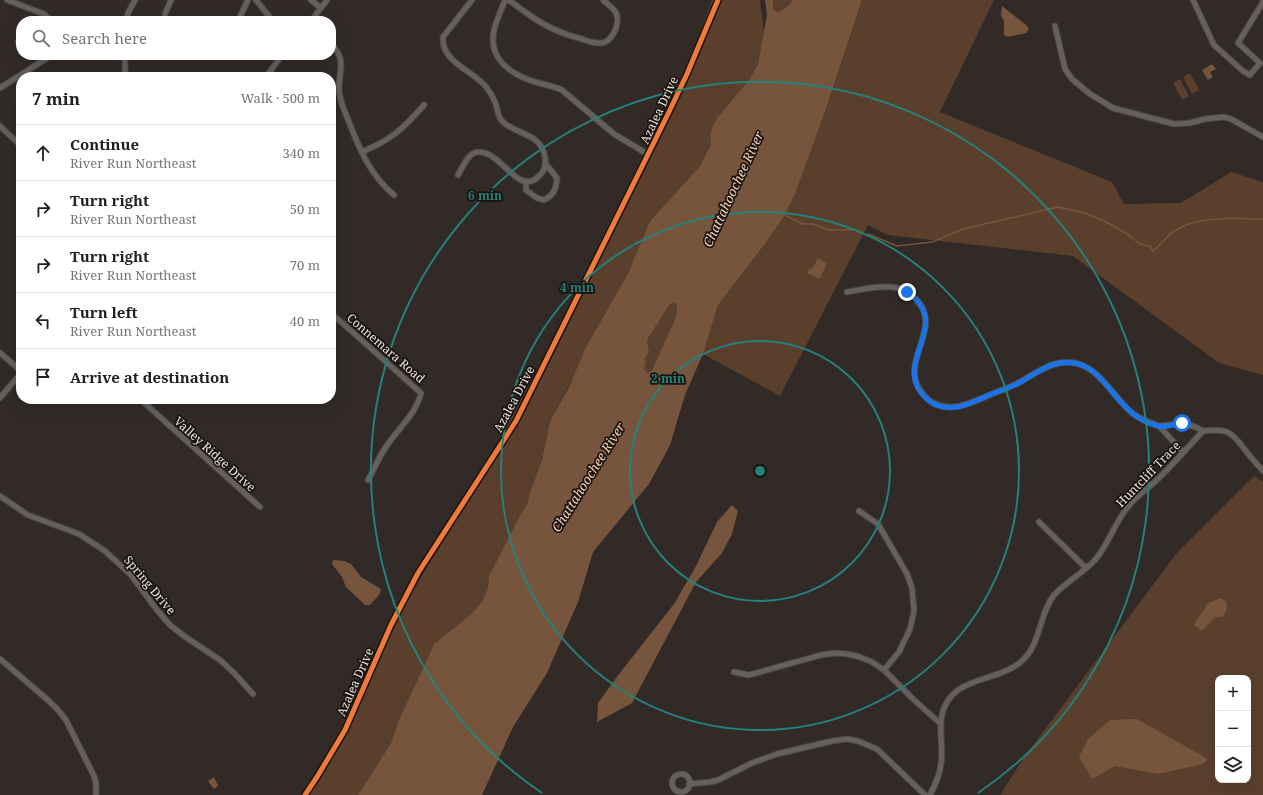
<!DOCTYPE html>
<meta charset="utf-8">
<style>
body{margin:0;font-family:"Noto Serif",serif;background:#f2f2f2;color:#202124}
.controls{position:absolute;right:12px;bottom:12px;display:grid;overflow:hidden;border-radius:8px;box-shadow:0 4px 16px #0002}
.controls button{width:36px;height:36px;display:grid;place-items:center;padding:0;border:0;border-bottom:1px solid #e0e0e0;background:#fff;color:#202124;font:20px sans-serif}
.stop{position:absolute;width:12px;height:12px;margin:-9px;border:3px solid #1a73e8;border-radius:50%;background:#fff}
.stop.end{background:#1a73e8;border-color:#fff;box-shadow:0 1px 4px #0008}
.list{margin:0;padding:0;list-style:none}
h2{display:flex;justify-content:space-between;align-items:center;height:52px;margin:0;padding:0 16px;font-size:17px}
h2 small{font-size:13px;font-weight:400;color:#757577}
.list li{display:grid;grid-template-columns:26px 1fr auto;gap:12px;align-items:center;box-sizing:border-box;height:56px;padding:0 16px;border-top:1px solid #e0e0e0}
.list b{display:block;font-size:15px;white-space:nowrap}
.list p{margin:0;font-size:13px;white-space:nowrap;color:#757577}
.list em{font-size:13px;font-style:normal;color:#757577}
.icon{flex:none;width:22px;height:22px;fill:none;stroke:currentColor;stroke-width:2;stroke-linecap:round;stroke-linejoin:round}
.map{position:relative;flex:none;width:1263px;height:795px;overflow:hidden}
.search{position:absolute;background:#fff;box-shadow:0 4px 16px #0002;left:16px;top:16px;width:320px;height:44px;display:flex;align-items:center;gap:10px;box-sizing:border-box;padding:0 14px;border-radius:16px;color:#757577;font-size:15px}
.panel{position:absolute;background:#fff;box-shadow:0 4px 16px #0002;left:16px;top:72px;width:320px;height:332px;border-radius:16px}
.map>svg:first-child{display:block}
.green{fill:#5a3f2d;fill-rule:evenodd}
.water{fill:#77553d;fill-rule:evenodd}
.lines{fill:none;stroke-linecap:round;stroke-linejoin:round}
.stream{stroke:#77553d;stroke-width:1.5}
.minor-casing{stroke:#4a4540;stroke-width:7}
.tertiary-casing{stroke:#4a4540;stroke-width:8}
.minor{stroke:#63605e;stroke-width:5}
.tertiary{stroke:#63605e;stroke-width:6}
.cycleway-casing{stroke:#19130f;stroke-width:8}
.cycleway{stroke:#f17a3a;stroke-width:5}
.route{stroke:#1a73e8;stroke-width:5}
.ring{fill:none;stroke:#258179;stroke-width:2}
.labels{text-anchor:middle;dominant-baseline:central;stroke-width:3.5;stroke-linejoin:round;paint-order:stroke}
.street-label{font-size:12px;fill:#ebe3dd;stroke:#19130f}
.water-label{font-size:13px;font-style:italic;fill:#f9d3b9;stroke:#19130f}
.centre{fill:#258179;stroke:#19130f;stroke-width:2}
.ring-label{font-size:12px;text-anchor:middle;font-weight:bold;fill:#258179;stroke:#19130f;stroke-width:3.5;stroke-linejoin:round;paint-order:stroke}
</style>
<div class="map">
<svg width="1263" height="795" viewBox="0 0 1263 795">
<rect width="100%" height="100%" fill="#312a26"/>
<!-- green -->
<path class="green" d="M712 0H760L764 32 758 64 749 80 717 118 712 128 710 135 711 144 700 166 650 221 629 274 550 421 542 460 529 495 528 503 519 517 489 576 488 588 482 602 470 615 434 644 398 722 391 743 358 795H308L362 698 397 619 478 479 542 361 691 57Z
M773 0H792L790 4 778 13 773 9Z
M862 0H994L940 112 1112 182 1124 204 1181 203 1231 172 1263 182V375L1219 363 1073 256 888 235 868 225 780 396 703 354 718 305 765 244 785 215 795 194 825 112Z
M1190 73 1199 90 1192 94 1183 77Z
M1180 79 1189 96 1182 100 1173 83Z
M674 301 677 305 676 317 652 370 648 373 645 371 644 369 646 363 645 359 649 351 647 340 670 304Z
M1254 476 1263 482V795H1000L1025 756 1176 554ZM1218 678H1248V780H1218Z"/>
<!-- water -->
<path class="water" d="M765 0H773V9L778 13 790 4 792 0H862L825 112 795 194 785 215 765 244 718 305 703 354 685 395 670 445 649 484 593 552 578 602 547 673 513 727 482 795H358L391 743 398 722 434 644 470 615 482 602 488 588 489 576 519 517 528 503 529 495 542 460 550 421 570 385 586 347 628 274 650 221 700 166 711 144 710 135 712 128 717 118 749 80 758 64 767 15ZM674 302 677 305 676 317 652 370 648 373 644 369 646 363 645 359 649 351 647 340 670 304Z
M1002 6 1026 25 1029 29 1026 33 1008 37 1004 35V21L1001 15Z
M1212 64 1216 69 1210 72 1213 77 1208 80 1202 70Z
M818 258 827 264 819 279 807 273 810 268 812 269Z
M732 505 738 511 732 534 722 553 696 582 632 703 597 722 598 703 619 674 674 604 696 566 717 522Z
M333 560 345 561 351 564 361 577 381 589 379 595 370 605H365L346 587 342 577 332 564Z
M1220 598 1226 601C1229 607 1226 612 1222 617H1215L1204 629 1201 630 1194 625C1197 617 1204 612 1207 604Z
M1137 719 1208 759 1203 764 1158 774 1115 766 1092 779 1079 757 1088 739 1110 720Z
M214 777 218 786 214 789 208 781Z"/>
<g class="lines">
<!-- stream -->
<path class="stream" d="M785 215 803 224H813L829 230H854L860 232
M868 234 897 246 932 242 963 229 1058 207 1085 213 1108 223 1129 235 1140 244 1150 246 1153 251C1161 245 1167 235 1176 230 1200 215 1236 219 1263 219"/>
<!-- minor casing -->
<g class="minor-casing">
<path id="minor" d="M7 0 44 14 51 21
M256 0 273 21
M311 0 321 8
M505 0C501 12 493 25 493 38 492 60 511 73 529 80 540 84 551 85 562 90L614 134 649 155
M509 0C534 19 550 31 582 39 587 41 594 43 599 43 612 44 621 23 616 13 613 7 607 4 603 0
M1193 0 1214 45 1243 71 1250 75 1260 63 1238 43 1263 2
M165 14 171 0
M126 21 128 13 135 0
M238 21 248 0
M311 21 327 0
M1055 26 1065 69 1072 79 1090 94 1113 108 1174 124 1190 123 1205 119 1224 117 1231 119 1263 137
M18 42 21 40
M331 44C347 59 339 71 339 88 339 95 341 101 343 107 356 139 366 172 394 195
M125 77V55
M266 77 282 55
M0 88 52 55
M0 126 21 146
M362 152C392 139 402 130 424 105
M458 175C462 168 467 156 474 153 499 144 517 199 539 176 545 171 546 164 545 157 541 132 515 135 502 121 497 116 498 108 495 102 493 97 490 92 487 88 478 75 451 65 445 49 443 46 443 41 443 37L472 0
M526 181V190L537 198 544 200C554 195 556 189 557 178L545 163
M847 292C861 290 877 285 892 287 901 288 910 292 916 299 944 328 900 359 920 390 923 394 926 398 930 401 950 414 971 403 990 395 999 391 1009 388 1018 383 1031 376 1044 366 1059 363 1095 357 1108 391 1130 411 1138 419 1149 422 1159 426
M331 313 421 393C416 415 396 430 384 450 378 459 374 470 368 480
M0 353 21 371
M0 398 21 373
M140 399 260 507
M1183 452 1159 426C1178 424 1187 421 1203 431
M0 496 28 515 79 534 105 551 131 575 157 610 170 625 184 636 220 660 234 673 253 694
M859 511 878 524 907 574 912 588 914 611 910 629 899 652 884 670
M1039 522 1086 568
M0 659 49 701 58 710 66 720 94 776 96 783V795
M734 672 749 675 821 655 835 653 848 654 860 657 872 662 884 670 913 699 941 724
M672 783a9 9 0 1 1 18 0a9 9 0 1 1-18 0Z
M689 784 710 782 718 780 752 763 777 754 832 741 847 739 858 741 877 749 925 795
M930 795C935 785 940 775 941 764 944 745 936 722 946 704 960 676 1001 681 1023 660 1041 643 1039 614 1054 595 1065 583 1084 572 1095 560 1109 544 1114 524 1127 508 1136 496 1149 488 1160 477 1175 462 1189 446 1203 431 1228 428 1232 432 1246 451 1251 458 1257 464 1263 471"/>
</g>
<!-- tertiary casing -->
<g class="tertiary-casing">
<path id="tertiary" d="M305 795 317 777 345 730 391 625 418 573 516 421 668 114 687 74 718 0"/>
</g>
<!-- minor -->
<use href="#minor" class="minor"/>
<!-- tertiary -->
<use href="#tertiary" class="tertiary"/>
<!-- cycleway casing -->
<g class="cycleway-casing">
<path id="cycleway" d="M305 795 317 777 345 730 391 625 418 573 516 421 668 114 687 74 718 0"/>
</g>
<!-- cycleway -->
<use href="#cycleway" class="cycleway"/>
</g>
<g class="lines">
<!-- route -->
<path class="route" d="M907 292C957 327 886 364 928 400 948 416 972 403 991 394 1000 391 1010 387 1019 383 1032 376 1045 365 1060 363 1098 358 1107 393 1131 412 1138 418 1149 424 1158 426 1165 428 1175 424 1182 423"/>
</g>
<!-- distance rings -->
<g class="ring">
<circle cx="760" cy="471" r="130"/>
<circle cx="760" cy="471" r="259"/>
<path d="M542 793A389 389 0 1 1 978 793"/>
</g>
<g class="labels">
<!-- street labels -->
<g class="street-label">
<text transform="translate(659 110) rotate(-65)">Azalea Drive</text>
<text transform="translate(386 348) rotate(41)">Connemara Road</text>
<text transform="translate(514 399) rotate(-62)">Azalea Drive</text>
<text transform="translate(215 454) rotate(42)">Valley Ridge Drive</text>
<text transform="translate(1148 474) rotate(-46)">Huntcliff Trace</text>
<text transform="translate(150 585) rotate(50)">Spring Drive</text>
<text transform="translate(355 682) rotate(-66)">Azalea Drive</text>
</g>
<!-- water labels -->
<g class="water-label">
<text transform="translate(733 189) rotate(-65)">Chattahoochee River</text>
<text transform="translate(588 477) rotate(-58)">Chattahoochee River</text>
</g>
</g>
<circle cx="760" cy="471" r="6" class="centre"/>
<g class="ring-label">
<text x="485" y="200">6 min</text>
<text x="577" y="292">4 min</text>
<text x="668" y="383">2 min</text>
</g>
</svg>
<div class="controls">
<button>+</button>
<button>−</button>
<button><svg class="icon" aria-label="layers" viewBox="0 0 24 24"><path d="M12 4l9 5-9 5-9-5zM3 14l9 5 9-5"/></svg></button>
</div>
<div class="stop" style="left:1182px;top:423px"></div>
<div class="stop end" style="left:907px;top:292px"></div>
<div class="search"><svg class="icon" aria-label="search" viewBox="0 0 24 24"><circle cx="10" cy="10" r="6"/><path d="M15 15l6 6"/></svg>Search here</div>
<section class="panel">
<h2>7 min<small>Walk · 500 m</small></h2>
<ul class="list">
<li><svg class="icon" aria-label="ahead" viewBox="0 0 24 24"><path d="M12 20V5M6 11l6-6 6 6"/></svg><div><b>Continue</b><p>River Run Northeast</p></div><em>340 m</em></li>
<li><svg class="icon" aria-label="right" viewBox="0 0 24 24"><path d="M7 20v-9h11M14 6l5 5-5 5"/></svg><div><b>Turn right</b><p>River Run Northeast</p></div><em>50 m</em></li>
<li><svg class="icon" aria-label="right" viewBox="0 0 24 24"><path d="M7 20v-9h11M14 6l5 5-5 5"/></svg><div><b>Turn right</b><p>River Run Northeast</p></div><em>70 m</em></li>
<li><svg class="icon" aria-label="left" viewBox="0 0 24 24"><path d="M17 20v-9H6M10 6l-5 5 5 5"/></svg><div><b>Turn left</b><p>River Run Northeast</p></div><em>40 m</em></li>
<li><svg class="icon" aria-label="arrive" viewBox="0 0 24 24"><path d="M6 21V4h12l-3 4 3 4H6"/></svg><div><b>Arrive at destination</b></div></li>
</ul>
</section>
</div>
